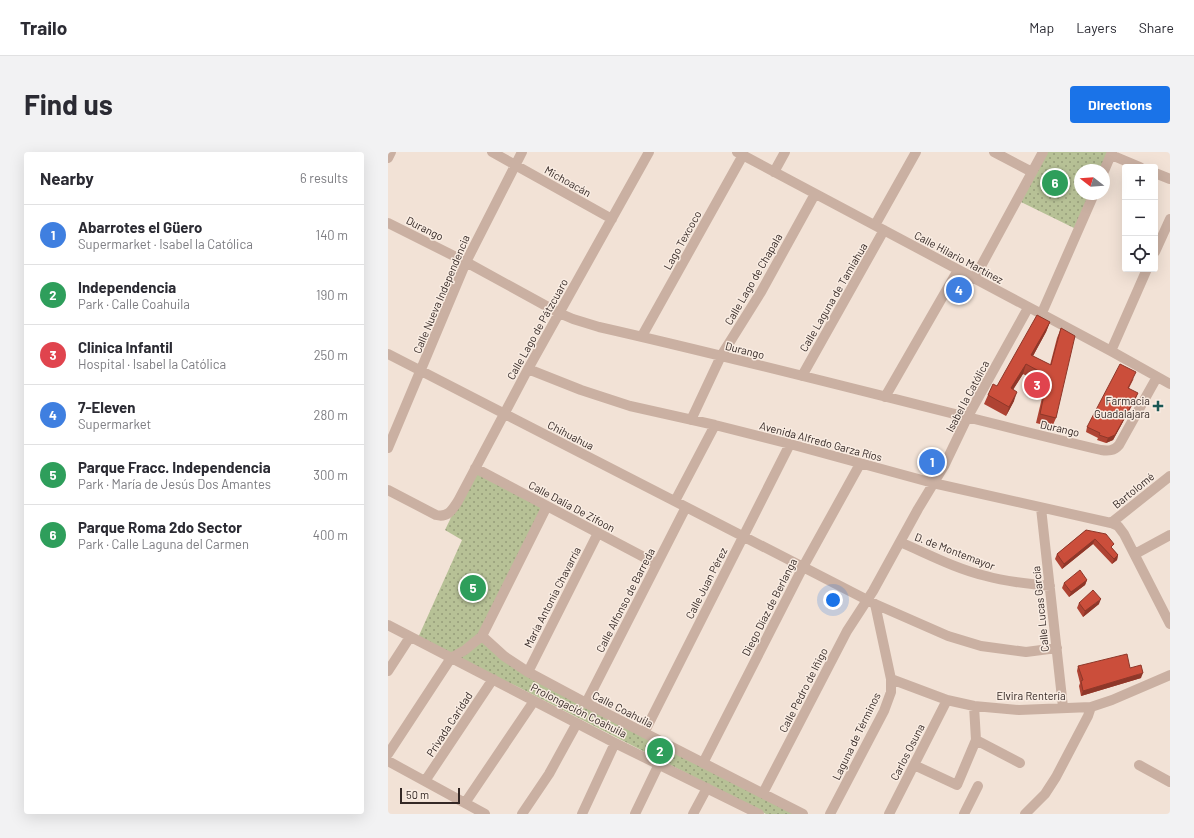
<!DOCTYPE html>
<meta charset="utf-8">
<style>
body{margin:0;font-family:Barlow,sans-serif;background:#f2f2f3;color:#2b2b33}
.controls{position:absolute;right:12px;top:12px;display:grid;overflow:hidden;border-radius:4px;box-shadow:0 4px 16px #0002}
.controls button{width:36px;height:36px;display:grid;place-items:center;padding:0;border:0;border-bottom:1px solid #e1e1e2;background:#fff;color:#2b2b33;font:20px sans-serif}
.compass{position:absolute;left:686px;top:12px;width:36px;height:36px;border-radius:50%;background:#fff;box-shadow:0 4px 16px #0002;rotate:287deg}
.scale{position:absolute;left:12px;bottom:10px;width:60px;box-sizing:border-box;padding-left:4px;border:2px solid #342825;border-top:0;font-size:11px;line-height:14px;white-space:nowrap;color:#342825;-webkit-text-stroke:3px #f9ece2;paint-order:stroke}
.you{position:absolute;left:445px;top:448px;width:14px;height:14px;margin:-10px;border:3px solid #fff;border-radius:50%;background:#1a73e8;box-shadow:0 0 0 6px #1a73e833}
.badge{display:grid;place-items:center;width:26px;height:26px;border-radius:50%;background:#1a73e8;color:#fff;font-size:13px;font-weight:700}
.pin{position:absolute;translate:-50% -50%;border:2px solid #fff;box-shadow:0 1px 4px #0006}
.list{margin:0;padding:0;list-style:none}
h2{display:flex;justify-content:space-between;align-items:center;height:52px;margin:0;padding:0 16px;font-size:17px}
h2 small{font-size:13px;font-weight:400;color:#7c7c81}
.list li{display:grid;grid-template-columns:26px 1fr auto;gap:12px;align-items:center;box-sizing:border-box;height:60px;padding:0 16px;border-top:1px solid #e1e1e2}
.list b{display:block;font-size:15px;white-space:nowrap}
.list p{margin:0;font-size:13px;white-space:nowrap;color:#7c7c81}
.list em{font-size:13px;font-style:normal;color:#7c7c81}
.icon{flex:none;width:22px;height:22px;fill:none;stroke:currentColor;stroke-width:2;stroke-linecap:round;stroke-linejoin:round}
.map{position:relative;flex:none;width:782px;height:662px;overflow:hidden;border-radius:4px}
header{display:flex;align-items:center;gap:24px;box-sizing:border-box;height:56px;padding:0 20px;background:#fff;border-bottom:1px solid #e1e1e2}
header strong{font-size:19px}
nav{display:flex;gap:22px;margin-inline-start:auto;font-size:14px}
.intro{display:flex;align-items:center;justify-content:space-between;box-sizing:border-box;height:96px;padding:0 24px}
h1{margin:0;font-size:28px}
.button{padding:10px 18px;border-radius:4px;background:#1a73e8;color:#fff;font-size:14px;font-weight:700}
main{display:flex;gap:24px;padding:0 24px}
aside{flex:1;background:#fff;border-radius:4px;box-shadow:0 4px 16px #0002}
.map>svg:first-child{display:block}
.grass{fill:url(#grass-dots)}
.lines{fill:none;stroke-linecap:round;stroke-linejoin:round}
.minor{stroke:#cab0a2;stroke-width:10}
.wall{fill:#af4333}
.shaded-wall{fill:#8e3729}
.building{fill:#cb4e3b;stroke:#8e3729}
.poi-dot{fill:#195754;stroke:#f9ece2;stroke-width:1.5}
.labels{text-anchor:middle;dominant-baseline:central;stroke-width:3;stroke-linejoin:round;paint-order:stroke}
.street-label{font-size:11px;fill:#342825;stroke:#f9ece2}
.poi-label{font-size:11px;fill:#342825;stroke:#f9ece2;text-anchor:end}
</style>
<header>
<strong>Trailo</strong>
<nav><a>Map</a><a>Layers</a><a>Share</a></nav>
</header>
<div class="intro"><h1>Find us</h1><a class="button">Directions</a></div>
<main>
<aside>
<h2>Nearby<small>6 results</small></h2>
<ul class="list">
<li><span class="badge" style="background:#3f7fe0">1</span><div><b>Abarrotes el Güero</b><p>Supermarket · Isabel la Católica</p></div><em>140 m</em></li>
<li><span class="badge" style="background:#2e9e5b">2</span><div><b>Independencia</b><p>Park · Calle Coahuila</p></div><em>190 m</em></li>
<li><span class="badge" style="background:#e0444e">3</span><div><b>Clinica Infantil</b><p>Hospital · Isabel la Católica</p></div><em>250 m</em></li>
<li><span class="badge" style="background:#3f7fe0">4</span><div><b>7-Eleven</b><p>Supermarket</p></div><em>280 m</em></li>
<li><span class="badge" style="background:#2e9e5b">5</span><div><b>Parque Fracc. Independencia</b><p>Park · María de Jesús Dos Amantes</p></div><em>300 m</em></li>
<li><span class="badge" style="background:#2e9e5b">6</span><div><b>Parque Roma 2do Sector</b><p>Park · Calle Laguna del Carmen</p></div><em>400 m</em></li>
</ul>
</aside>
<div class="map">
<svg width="782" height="662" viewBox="0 0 782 662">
<defs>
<pattern id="grass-dots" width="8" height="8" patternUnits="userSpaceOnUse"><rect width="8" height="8" fill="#b7c196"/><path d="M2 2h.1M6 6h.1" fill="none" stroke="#969d7a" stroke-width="1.8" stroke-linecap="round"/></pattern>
</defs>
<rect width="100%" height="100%" fill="#f2e2d6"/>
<!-- grass -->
<path class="grass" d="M659 0H725L716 18H692V42H706L690 78 633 50Z
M87 316 159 354 94 484 116 504 409 662H378L130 535 29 488 74 388 57 378Z"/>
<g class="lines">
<!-- minor -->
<path class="minor" d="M104 0 224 67
M349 0 723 199 782 232
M606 0 644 20
M723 3 752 15
M0 6 3 0
M716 19 724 0
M386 20 397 0
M767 21 782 27
M0 71 78 110 171 161 185 167 211 175C379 213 545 258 713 298 720 299 726 299 731 293L769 225
M487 73 528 0
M767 100 782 67
M586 127 655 0
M653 163 706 42
M254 184 355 3
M723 199 759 117
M0 202 487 452 503 527V540L496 559 442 662
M140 217 193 238 242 254 327 273 402 292 545 331 723 371 730 374 736 382 782 472
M414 224 496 78
M497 245 570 118
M303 268 333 204 373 140 427 42
M0 296 78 110 134 0
M87 316 269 412
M0 338 48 363C60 366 64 358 70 349L140 217 261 0
M287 349 327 273
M653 356 675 555
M723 371 782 324
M512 390C540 402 568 417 598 424 619 430 640 432 662 434
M747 402 782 383
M487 452 560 484 593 494 638 500 669 496
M0 473 227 591 371 662
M94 484 116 504 140 520 198 551 415 662
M0 519 22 485
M140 520 210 381
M503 527 559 548 586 554 631 558 703 555 724 548 782 523
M198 551 298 355
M256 581 402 292
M588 588 632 611
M0 602 63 506 77 498 94 484 159 354
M0 609 97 662
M315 611 415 415 472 312
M526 613 569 633 588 588 586 554
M751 613 782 630
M37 629 105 527
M375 641 459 479 485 439 530 357 556 314 579 266 640 156
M77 651 146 549
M134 662 161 622 189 571
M194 662 227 591
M247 662 271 612
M305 662 319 636
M501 662 559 548
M576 662 590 634
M637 662 657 642 668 625 700 564 703 555"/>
</g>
<!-- wall -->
<path class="wall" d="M662 170 658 180 645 204 662 213 669 186 673 176 668 266 664 275 648 271 657 233 635 222 625 237 626 249 618 264 596 252 600 243 609 234Z
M746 226 741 236 748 246 725 288 718 291 709 288 710 286 698 280 699 275Z
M698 378 724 396 730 403 729 408 724 412 705 392 674 417 667 407 669 402Z
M699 428 697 433 681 445 674 436 676 431Z
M691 451 711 452 695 465 689 456Z
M690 514 742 516 753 526 693 544 691 534 692 531 689 519Z"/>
<!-- shaded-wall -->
<path class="shaded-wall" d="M662 170 658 180 640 213 643 203Z
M638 212 635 222 620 246 623 236Z
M629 240 626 249 618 264 621 255Z
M750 241 748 246 725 288 718 291 720 286Z
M707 387 705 392 674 417 676 412Z
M730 403 729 408 724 412 726 407Z
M699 428 697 433 681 445 683 440Z
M713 447 711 452 695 465 697 459Z
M755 521 753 526 693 544 695 539Z"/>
<!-- building -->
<path class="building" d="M649 163 662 170 643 203 663 213 673 176 687 184 668 266 652 262 660 224 638 212 623 236 629 240 621 255 600 243 605 232 609 234Z
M732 212 748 220 740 236 750 241 727 283 720 286 711 283 712 281 699 275Z
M698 378 718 382 726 392 723 395 730 403 726 407 707 387 676 412 669 402Z
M692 418 699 428 683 440 676 431Z
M705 438 713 447 697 459 691 451Z
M739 502 742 516 753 513 755 521 695 539 693 529 695 528 690 514Z"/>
<!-- markers -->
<path class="poi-dot" d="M768 248h4v4h4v4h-4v4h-4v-4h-4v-4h4z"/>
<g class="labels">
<!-- street labels -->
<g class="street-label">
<text transform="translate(180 29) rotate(29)">Michoacán</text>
<text transform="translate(37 76) rotate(27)">Durango</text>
<text transform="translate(294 88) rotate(-61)">Lago Texcoco</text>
<text transform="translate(571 105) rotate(28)">Calle Hilario Martínez</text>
<text transform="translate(365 127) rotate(-60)">Calle Lago de Chapala</text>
<text transform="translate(53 142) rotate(-67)">Calle Nueva Independencia</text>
<text transform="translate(445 145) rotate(-60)">Calle Laguna de Tamiahua</text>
<text transform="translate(149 177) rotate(-61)">Calle Lago de Pátzcuaro</text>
<text transform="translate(357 198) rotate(14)">Durango</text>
<text transform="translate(579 244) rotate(-62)">Isabel la Católica</text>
<text transform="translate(672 276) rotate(13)">Durango</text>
<text transform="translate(183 283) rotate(27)">Chihuahua</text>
<text transform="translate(433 289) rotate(15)">Avenida Alfredo Garza Ríos</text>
<text transform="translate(745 338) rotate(-39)">Bartolomé</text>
<text transform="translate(184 354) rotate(28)">Calle Dalia De Zifoon</text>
<text transform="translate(567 399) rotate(21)">D. de Montemayor</text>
<text transform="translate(318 431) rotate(-63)">Calle Juan Pérez</text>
<text transform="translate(164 445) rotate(-63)">María Antonia Chavarría</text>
<text transform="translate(237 448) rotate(-63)">Calle Alfonso de Barreda</text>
<text transform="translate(381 455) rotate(-63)">Diego Díaz de Berlanga</text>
<text transform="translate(652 457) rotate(-96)">Calle Lucas García</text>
<text transform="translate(415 538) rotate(-63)">Calle Pedro de Iñigo</text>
<text x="643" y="543">Elvira Rentería</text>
<text transform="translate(235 557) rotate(27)">Calle Coahuila</text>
<text transform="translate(191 558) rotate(27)">Prolongación Coahuila</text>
<text transform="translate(61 572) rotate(-57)">Privada Caridad</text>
<text transform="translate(468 584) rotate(-64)">Laguna de Términos</text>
<text transform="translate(519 600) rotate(-63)">Carlos Osuna</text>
</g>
<!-- poi labels -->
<g class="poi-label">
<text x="762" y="248">Farmacia<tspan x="762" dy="13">Guadalajara</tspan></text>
</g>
</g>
</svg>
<div class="controls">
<button>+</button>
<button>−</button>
<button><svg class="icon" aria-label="locate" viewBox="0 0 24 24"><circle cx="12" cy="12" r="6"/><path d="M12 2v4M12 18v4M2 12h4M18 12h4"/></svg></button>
</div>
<svg class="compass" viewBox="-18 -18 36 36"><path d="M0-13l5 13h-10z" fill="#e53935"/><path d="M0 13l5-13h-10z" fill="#7c7c81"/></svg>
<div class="scale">50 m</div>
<div class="you"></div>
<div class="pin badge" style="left:544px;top:310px;background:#3f7fe0">1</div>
<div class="pin badge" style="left:272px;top:599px;background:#2e9e5b">2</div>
<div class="pin badge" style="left:649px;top:233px;background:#e0444e">3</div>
<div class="pin badge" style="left:571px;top:138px;background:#3f7fe0">4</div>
<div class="pin badge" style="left:85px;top:436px;background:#2e9e5b">5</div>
<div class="pin badge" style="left:667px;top:31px;background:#2e9e5b">6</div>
</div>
</main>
